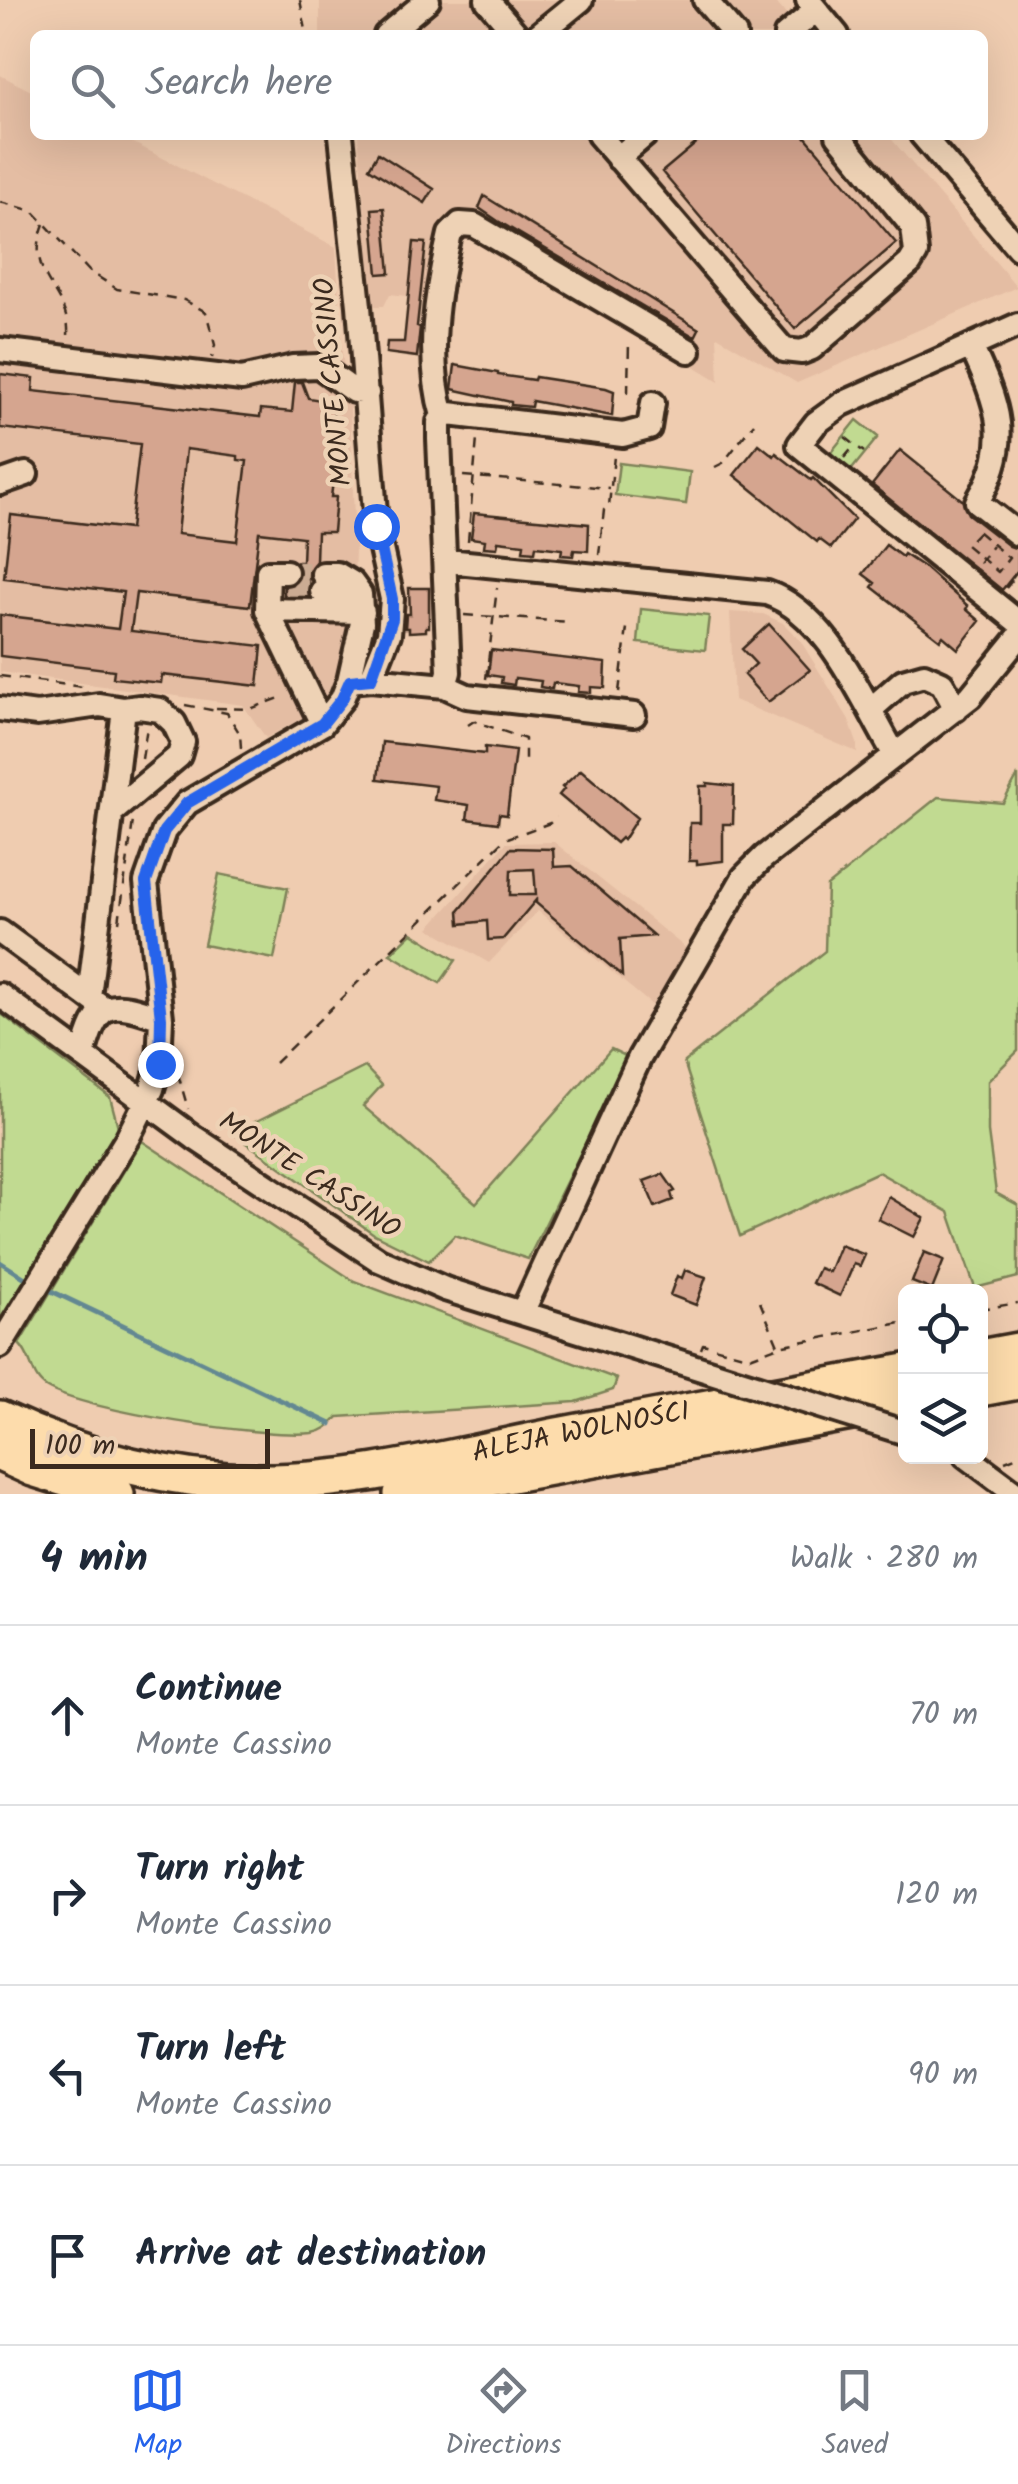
<!DOCTYPE html>
<meta charset="utf-8">
<style>
body{margin:0;font-family:Kalam,sans-serif;background:#f6f6f7;color:#1f2937}
.controls{position:absolute;right:30px;bottom:30px;display:grid;overflow:hidden;border-radius:15px;box-shadow:0 10px 40px #0002}
.controls button{width:90px;height:90px;display:grid;place-items:center;padding:0;border:0;border-bottom:2px solid #e0e1e3;background:#fff;color:#1f2937;font:50px sans-serif}
.scale{position:absolute;left:30px;bottom:25px;width:240px;box-sizing:border-box;padding-left:10px;border:5px solid #3b2a1e;border-top:0;font-size:28px;line-height:35px;white-space:nowrap;color:#3b2a1e;-webkit-text-stroke:8px #eed2b5;paint-order:stroke}
.stop{position:absolute;width:30px;height:30px;margin:-22px;border:8px solid #2563eb;border-radius:50%;background:#fff}
.stop.end{background:#2563eb;border-color:#fff;box-shadow:0 2px 10px #0008}
.list{margin:0;padding:0;list-style:none}
h2{display:flex;justify-content:space-between;align-items:center;height:130px;margin:0;padding:0 40px;font-size:42px}
h2 small{font-size:32px;font-weight:400;color:#747a83}
.list li{display:grid;grid-template-columns:65px 1fr auto;gap:30px;align-items:center;box-sizing:border-box;height:180px;padding:0 40px;border-top:2px solid #e0e1e3}
.list b{display:block;font-size:38px;white-space:nowrap}
.list p{margin:0;font-size:32px;white-space:nowrap;color:#747a83}
.list em{font-size:32px;font-style:normal;color:#747a83}
.icon{flex:none;width:55px;height:55px;fill:none;stroke:currentColor;stroke-width:2;stroke-linecap:round;stroke-linejoin:round}
.map{position:relative;flex:none;width:1018px;height:1494px;overflow:hidden}
.search{position:absolute;background:#fff;box-shadow:0 10px 40px #0002;left:30px;right:30px;top:30px;height:110px;display:flex;align-items:center;gap:25px;box-sizing:border-box;padding:0 35px;border-radius:15px;color:#747a83;font-size:38px}
.sheet{height:850px;background:#fff}
nav{display:flex;justify-content:space-around;align-items:center;box-sizing:border-box;height:140px;border-top:2px solid #e0e1e3;background:#fff;font-size:28px;color:#747a83}
nav a{display:grid;justify-items:center;gap:5px}
nav .on{color:#2563eb}
.map>svg:first-child{display:block}
.built{fill:#e4bda3}
.green{fill:#c1da91;stroke:#7e8258;stroke-width:2.5}
.lines{fill:none;stroke-linecap:round;stroke-linejoin:round}
.stream{stroke:#648892;stroke-width:5}
.building{fill:#d5a58f;stroke:#3b2a1e;stroke-width:2.5;fill-rule:evenodd}
.minor-tunnel{stroke:#cbac93;stroke-width:22;stroke-dasharray:22 11;stroke-linecap:butt}
.minor-casing{stroke:#3b2a1e;stroke-width:30}
.highway-casing{stroke:#3b2a1e;stroke-width:42}
.path{stroke:#3b2a1e;stroke-width:2.5;stroke-dasharray:10 8;stroke-linecap:butt}
.minor{stroke:#eed2b5;stroke-width:22}
.highway{stroke:#fddcac;stroke-width:35}
.minor-bridge-casing{stroke:#3b2a1e;stroke-width:30;stroke-linecap:butt}
.minor-bridge{stroke:#eed2b5;stroke-width:22}
.route{stroke:#2563eb;stroke-width:12}
.labels{text-anchor:middle;dominant-baseline:central;stroke-width:9;stroke-linejoin:round;paint-order:stroke}
.street-label{font-size:28px;fill:#3b2a1e;stroke:#eed2b5}
</style>
<div class="map">
<svg width="1018" height="1494" viewBox="0 0 1018 1494">
<rect width="100%" height="100%" fill="#efccb0"/>
<filter id="ink" filterUnits="userSpaceOnUse"><feTurbulence type="fractalNoise" baseFrequency=".01" numOctaves="2"/><feDisplacementMap in="SourceGraphic" scale="20" xChannelSelector="R" yChannelSelector="G"/><feConvolveMatrix kernelMatrix="1 2 1 2 8 2 1 2 1" color-interpolation-filters="sRGB"/></filter>
<g filter="url(#ink)">
<!-- built -->
<path class="built" d="M320 0H774L803 35H320Z
M0 75 35 93V135H118L336 247 342 353 350 407 355 547 353 632 334 700 266 738 243 705 0 672Z
M358 135H888L1017 287 797 383 717 336 719 381 465 228 432 299 390 294 384 306H373Z
M730 612 763 614 783 623 800 640 848 718 857 743V752L734 700Z
M554 842 687 949 652 1005 538 911 489 963 429 928 506 843Z"/>
<!-- green -->
<path class="green" d="M857 420 878 437 849 473 828 456Z
M619 463 690 472 686 504 615 495Z
M641 609 709 616 705 650 638 643Z
M1018 775V1051L988 1081V1132L996 1193 1018 1205V1277L975 1288 949 1212 878 1172 740 1236 684 1062 825 951 827 886 938 797 1003 803Z
M219 874 288 888 274 959 204 945Z
M412 933 456 960 440 983 390 954Z
M0 1013 110 1097 118 1127 0 1321Z
M611 1049 628 1057 528 1259 455 1235 429 1261 374 1234 233 1133 365 1067 382 1085 363 1106 476 1203Z
M142 1141 354 1281 617 1379 613 1390 576 1402 338 1417C330 1425 325 1431 313 1433 263 1438 89 1412 47 1388 30 1378 33 1357 19 1344Z"/>
<g class="lines">
<!-- stream -->
<path class="stream" d="M0 1262 30 1281
M45 1288 331 1424"/>
</g>
<!-- building -->
<path class="building" d="M706 135H804L896 243 795 329 662 172Z
M378 153 434 189 425 203 369 168Z
M484 196 699 329 695 337 498 221 479 208Z
M384 208 390 273 378 274 372 209Z
M414 242 426 243 417 326 420 327 417 357 386 353 387 342H404Z
M455 365 498 373V375L534 380 535 377 606 388 614 391 612 416 532 401 531 407 511 405V402L452 389Z
M0 374 34 378 33 391 260 417 261 409 292 412 295 382H302L308 398 334 402 330 464 335 465 331 497H336L333 532H317L316 561 308 573V596L284 595V587L293 585 299 579 301 571 297 562H302L303 537 259 532 250 606 136 593 131 631 262 646 258 686 162 675 161 683 113 678 114 670 0 656V615L118 629 123 592 4 578 11 515 130 529 140 444 0 428ZM186 449 238 456V460L247 461 237 541 177 534Z
M759 444 774 456 776 453 811 480 813 478 854 519 831 548 819 539 817 542 734 475Z
M900 450 962 500 968 514 1009 546 1018 549V570L1002 590 872 485Z
M474 513 589 524 588 551 574 550 573 556 561 555 562 549 536 546 535 552 523 551 524 544 498 541 497 548 484 547 485 540 471 538Z
M886 545 902 557 904 554 925 568 968 606 966 609 980 621 958 649 943 636 940 640 872 587 875 583 863 574Z
M409 588H429V627H426V631L409 632V628H405L406 614H410Z
M769 624 810 670 768 702 744 675 756 664 742 649Z
M491 650 606 663 605 688 591 687V693L578 692 579 686 553 683 552 689 540 687 541 681 515 678 514 685 501 683 502 677 488 675Z
M382 742 485 754V747L515 751 507 815 499 814 498 823 467 819 469 805 434 800 436 786 378 779Z
M581 770 637 818 623 840 621 838 616 843 559 795 564 789 562 787Z
M707 783 734 786 733 824H723V861L697 864V861H689L690 823H700V786H707Z
M511 848 553 849 554 867 572 866 654 936 620 939 622 976 536 903V900L503 939 488 940 487 921 460 924 459 911ZM534 869 536 895H510L511 870Z
M663 1174 675 1191 671 1193 673 1200 655 1207 644 1181Z
M889 1197 924 1218 914 1237 878 1219Z
M840 1245 865 1255 860 1266 854 1264 840 1296 812 1283 819 1268 829 1272Z
M924 1252 944 1260 932 1290 912 1282Z
M685 1270 706 1277 696 1305 670 1295 677 1276 682 1278Z"/>
<g class="lines">
<!-- minor-tunnel -->
<path class="minor-tunnel" d="M286 572 323 574
M286 590 322 591"/>
<!-- minor casing -->
<g class="minor-casing">
<path id="minor" d="M487 0 517 35
M705 0 735 35
M808 0 837 35
M386 35 428 0
M538 35 581 0
M786 35 816 10
M341 135 359 306 376 526 392 599 389 634 371 679 349 681
M599 135 784 350 802 352 812 348 910 263 916 253 913 227 838 135
M922 135 1018 248
M618 158 645 135
M1018 325 842 404 816 423 799 445 1018 622
M971 346C998 405 1014 441 977 502L1018 534
M0 350 242 379 293 367 319 366 354 391 367 393
M443 416 449 414 623 435 649 428 653 403
M0 483 26 474
M447 561 767 593C829 614 863 702 895 755
M286 572H268L267 610 322 724
M322 591 360 594
M267 610 363 612
M371 679 445 686 467 696 634 715
M445 686 449 672 439 439V422L443 416C426 357 436 293 450 234L460 224 474 225 689 351
M0 709 37 714 99 705 124 709 139 707 160 710 174 723 183 742 179 756 112 812
M870 710 903 681 924 675 942 683 956 709
M0 932 89 997
M0 995 195 1138 379 1260 445 1289 673 1360
M105 1009 89 997 124 709
M83 1056C97 999 110 999 161 1018
M522 1313 640 1057 744 877 764 857 970 697 1018 638
M0 1346 128 1137 152 1089 159 1064 161 1018 146 882 164 831 187 803 322 724 342 699 349 681 362 623 360 594 352 583 337 574H323
M966 1456 1017 1494"/>
</g>
<!-- highway casing -->
<g class="highway-casing">
<g id="highway">
<path d="M980 1358 1018 1351"/>
<path d="M980 1388 1018 1381"/>
<path id="s1" d="M0 1419C81 1457 166 1481 256 1482 358 1483 463 1454 563 1435 677 1413 791 1393 906 1372"/>
<path d="M0 1453 33 1468 116 1494"/>
<path d="M402 1494 906 1402"/>
</g>
</g>
<!-- path -->
<path class="path" d="M300 0 307 35
M0 202 33 211 89 271 117 289 184 300 206 312 215 345 212 358
M44 224C23 278 71 290 68 336
M628 393 629 340
M845 437 864 452
M844 458 855 445
M715 467 723 463 754 423
M463 476 609 488
M978 532 1009 558 998 572 966 545Z
M468 541 477 439
M599 555 604 510 609 506 614 456
M979 563 992 546
M1006 588 1018 573
M464 615 570 622
M0 676 83 687
M486 679 497 588
M619 692 627 628
M185 705 227 713 240 734 241 748
M216 708 250 709 285 696
M468 725 474 721 525 739V764
M142 759 147 727
M119 922 133 821
M275 1063 505 839 550 823 557 817
M178 1074 188 1109
M760 1302 778 1345
M980 1309 1018 1303
M701 1349 703 1344 750 1357 779 1346 906 1322
M1005 1461 1018 1456"/>
<!-- minor -->
<use href="#minor" class="minor"/>
<!-- highway -->
<use href="#highway" class="highway"/>
<!-- minor-bridge casing -->
<g class="minor-bridge-casing">
<path id="minor-bridge" d="M673 1360 906 1433"/>
</g>
<!-- minor-bridge -->
<use href="#minor-bridge" class="minor-bridge"/>
</g>
</g>
<g class="lines" filter="url(#ink)">
<!-- route -->
<path class="route" d="M160 1064 161 1018 146 882 164 831 187 803 322 724 342 699 350 681 371 679 392 619V599L376 526"/>
</g>
<g class="labels">
<!-- street labels -->
<g class="street-label">
<text transform="translate(334 382) rotate(-95)">MONTE CASSINO</text>
<text transform="translate(309 1176) rotate(33)">MONTE CASSINO</text>
<text stroke="none"><textPath href="#s1" startOffset="595">ALEJA WOLNOŚCI</textPath></text>
</g>
</g>
</svg>
<div class="controls">
<button><svg class="icon" aria-label="locate" viewBox="0 0 24 24"><circle cx="12" cy="12" r="6"/><path d="M12 2v4M12 18v4M2 12h4M18 12h4"/></svg></button>
<button><svg class="icon" aria-label="layers" viewBox="0 0 24 24"><path d="M12 4l9 5-9 5-9-5zM3 14l9 5 9-5"/></svg></button>
</div>
<div class="scale">100 m</div>
<div class="stop" style="left:376px;top:526px"></div>
<div class="stop end" style="left:160px;top:1064px"></div>
<div class="search"><svg class="icon" aria-label="search" viewBox="0 0 24 24"><circle cx="10" cy="10" r="6"/><path d="M15 15l6 6"/></svg>Search here</div>
</div>
<section class="sheet">
<h2>4 min<small>Walk · 280 m</small></h2>
<ul class="list">
<li><svg class="icon" aria-label="ahead" viewBox="0 0 24 24"><path d="M12 20V5M6 11l6-6 6 6"/></svg><div><b>Continue</b><p>Monte Cassino</p></div><em>70 m</em></li>
<li><svg class="icon" aria-label="right" viewBox="0 0 24 24"><path d="M7 20v-9h11M14 6l5 5-5 5"/></svg><div><b>Turn right</b><p>Monte Cassino</p></div><em>120 m</em></li>
<li><svg class="icon" aria-label="left" viewBox="0 0 24 24"><path d="M17 20v-9H6M10 6l-5 5 5 5"/></svg><div><b>Turn left</b><p>Monte Cassino</p></div><em>90 m</em></li>
<li><svg class="icon" aria-label="arrive" viewBox="0 0 24 24"><path d="M6 21V4h12l-3 4 3 4H6"/></svg><div><b>Arrive at destination</b></div></li>
</ul>
</section>
<nav>
<a class="on"><svg class="icon" aria-label="map" viewBox="0 0 24 24"><path d="M3 6l6-2 6 2 6-2v14l-6 2-6-2-6 2zM9 4v14M15 6v14"/></svg>Map</a>
<a><svg class="icon" aria-label="directions" viewBox="0 0 24 24"><path d="M12 3l9 9-9 9-9-9zM9 14v-3h6M13 9l2 2-2 2"/></svg>Directions</a>
<a><svg class="icon" aria-label="saved" viewBox="0 0 24 24"><path d="M7 4h10v16l-5-4-5 4z"/></svg>Saved</a>
</nav>
